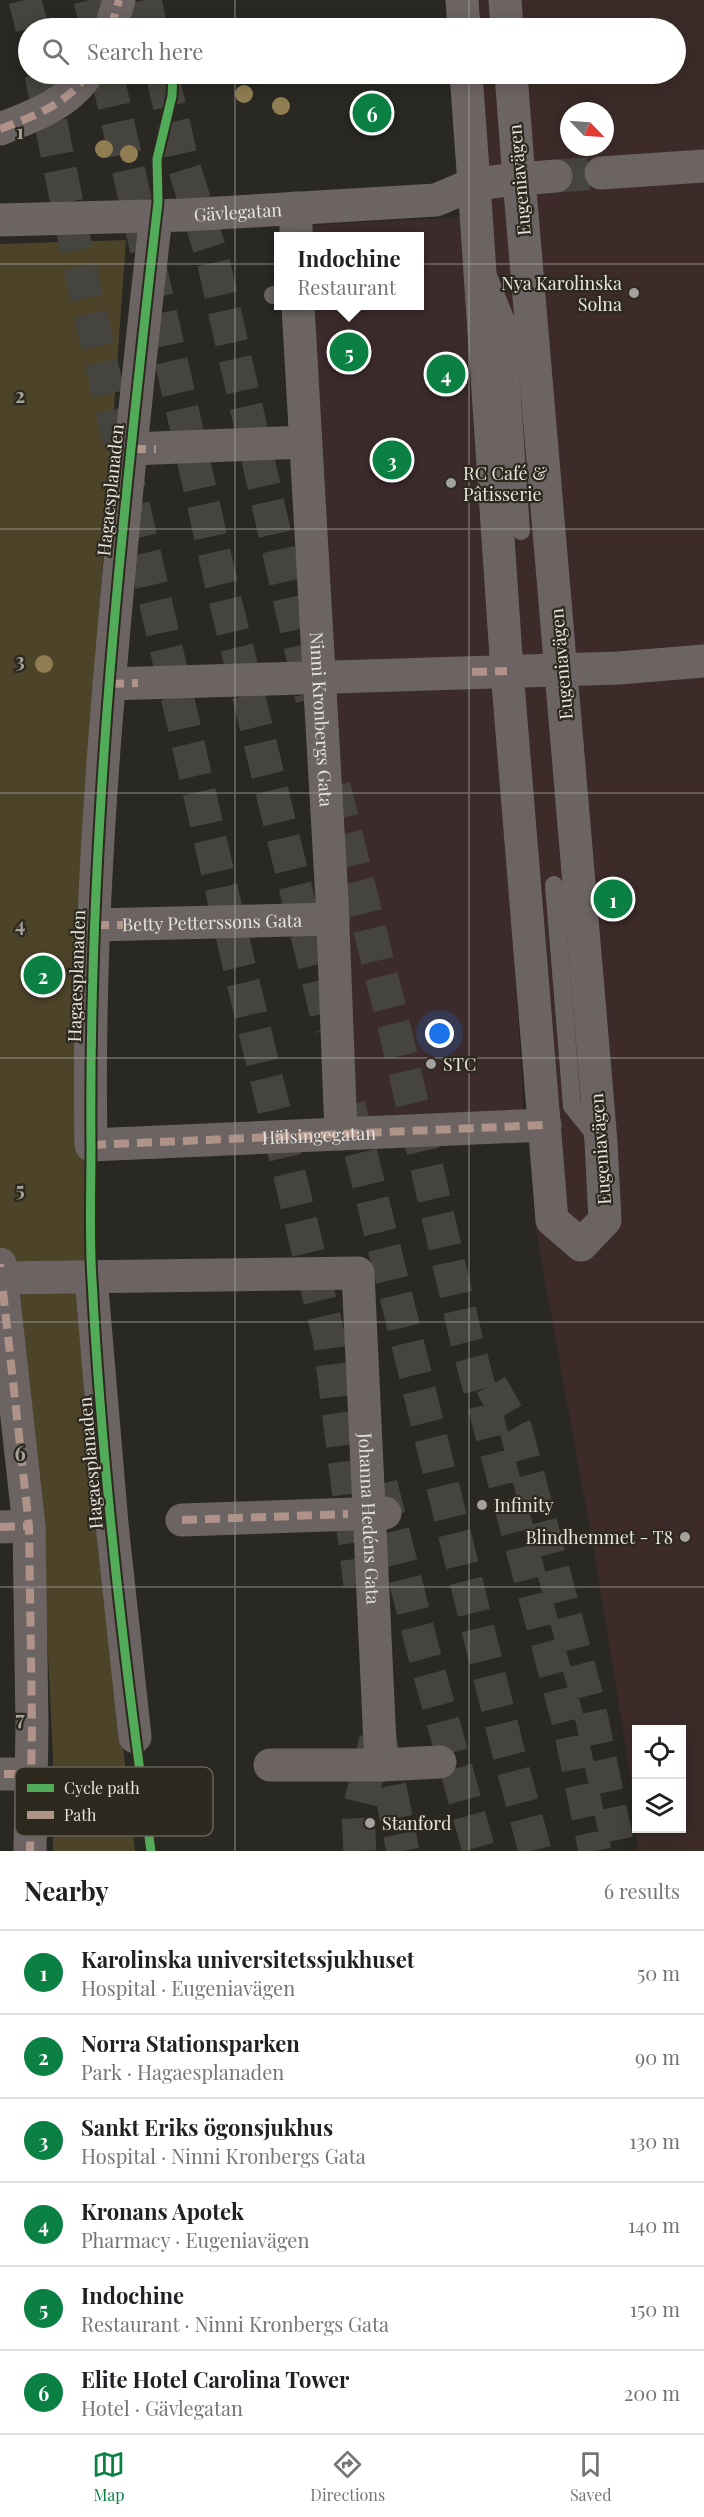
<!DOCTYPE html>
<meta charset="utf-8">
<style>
body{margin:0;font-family:"Playfair Display",serif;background:#f2f2f2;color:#202124}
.controls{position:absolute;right:18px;bottom:18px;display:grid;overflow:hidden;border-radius:0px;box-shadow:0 3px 15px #0003}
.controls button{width:54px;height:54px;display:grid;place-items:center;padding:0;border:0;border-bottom:2px solid #e0e0e0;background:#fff;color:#202124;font:30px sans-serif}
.compass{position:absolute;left:560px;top:102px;width:54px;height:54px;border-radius:50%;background:#fff;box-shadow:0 3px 15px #0003;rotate:115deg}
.you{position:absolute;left:440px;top:1034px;width:21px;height:21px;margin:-15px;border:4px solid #fff;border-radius:50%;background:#1a73e8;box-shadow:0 0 0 9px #1a73e833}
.badge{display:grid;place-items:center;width:39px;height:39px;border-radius:50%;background:#0b8043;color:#fff;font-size:20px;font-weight:700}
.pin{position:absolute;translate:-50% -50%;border:3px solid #fff;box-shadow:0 2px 6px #0006}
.popup{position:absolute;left:274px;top:232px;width:150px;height:78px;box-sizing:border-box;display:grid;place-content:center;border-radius:0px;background:#fff;filter:drop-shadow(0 2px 4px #0005);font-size:20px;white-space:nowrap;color:#757577}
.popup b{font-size:22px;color:#202124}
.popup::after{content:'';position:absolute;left:50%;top:100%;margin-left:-12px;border:12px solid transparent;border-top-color:#fff}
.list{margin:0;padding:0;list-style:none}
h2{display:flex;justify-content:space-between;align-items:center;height:78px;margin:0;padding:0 24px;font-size:26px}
h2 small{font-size:20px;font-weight:400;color:#757577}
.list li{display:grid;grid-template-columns:39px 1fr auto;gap:18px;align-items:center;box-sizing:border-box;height:84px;padding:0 24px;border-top:2px solid #e0e0e0}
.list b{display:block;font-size:22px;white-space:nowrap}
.list p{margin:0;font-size:20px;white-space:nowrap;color:#757577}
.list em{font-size:20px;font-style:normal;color:#757577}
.icon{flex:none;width:33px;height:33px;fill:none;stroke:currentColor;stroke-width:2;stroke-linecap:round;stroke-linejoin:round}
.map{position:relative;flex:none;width:704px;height:1851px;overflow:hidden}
.search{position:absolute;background:#fff;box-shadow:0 3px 15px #0003;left:18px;right:18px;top:18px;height:66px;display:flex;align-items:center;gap:15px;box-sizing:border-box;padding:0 21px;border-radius:33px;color:#757577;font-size:22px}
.sheet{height:582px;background:#fff}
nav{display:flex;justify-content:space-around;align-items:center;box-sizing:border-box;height:84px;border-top:2px solid #e0e0e0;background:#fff;font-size:16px;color:#757577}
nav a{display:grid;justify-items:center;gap:3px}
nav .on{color:#0b8043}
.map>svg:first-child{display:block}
.commercial{fill:#3c2b2c}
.medical{fill:#3c2b29;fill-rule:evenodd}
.green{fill:#4d4329}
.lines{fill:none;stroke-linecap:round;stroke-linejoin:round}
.street-tunnel{stroke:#46443e;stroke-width:33;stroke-dasharray:33 16;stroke-linecap:butt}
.highway-tunnel{stroke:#46443e;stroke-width:33;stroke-dasharray:33 16;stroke-linecap:butt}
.lane{stroke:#6b6463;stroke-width:18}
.street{stroke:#6b6463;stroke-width:33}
.secondary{stroke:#6d6563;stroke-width:33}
.quiet{stroke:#af9288;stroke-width:8;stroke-dasharray:15 8;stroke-linecap:butt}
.cycleway-casing{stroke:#2e291f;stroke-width:13}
.cycleway{stroke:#51ab58;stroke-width:9}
.tree{fill:#907e52}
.grid{fill:none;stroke:#a4a29c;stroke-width:1.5;stroke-opacity:0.55}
.poi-dot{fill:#a4a29c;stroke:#2e291f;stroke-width:2}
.labels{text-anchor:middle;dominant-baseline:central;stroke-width:4.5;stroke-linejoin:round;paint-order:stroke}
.street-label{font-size:18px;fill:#e6e4dd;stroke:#2e291f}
.poi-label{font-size:18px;fill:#e6e4dd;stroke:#2e291f;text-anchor:start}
.key{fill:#2e291f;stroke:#656158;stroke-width:1.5}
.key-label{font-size:16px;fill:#e6e4dd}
.grid-label{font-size:20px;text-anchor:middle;font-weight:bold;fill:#a4a29c;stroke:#2e291f;stroke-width:4.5;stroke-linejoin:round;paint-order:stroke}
</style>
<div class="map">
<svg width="704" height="1851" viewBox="0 0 704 1851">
<rect width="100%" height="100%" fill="#2a2822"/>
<!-- commercial -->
<path class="commercial" d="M466 217 497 655 524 1121 352 1126 314 306H419V236H311V225Z"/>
<!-- medical -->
<path class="medical" d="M479 0H704V1851H638L634 1800 598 1574 535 1225 510 573 483 74H676V28H481ZM569 111H605V147H569ZM636 1730H682V1828H636Z"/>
<!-- green -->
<path class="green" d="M126 240 99 616 85 1285 121 1730 135 1851H53V1757L42 1533 0 1245V244Z"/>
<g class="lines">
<!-- street-tunnel -->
<path class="street-tunnel" d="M556 176 601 173"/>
<!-- highway-tunnel -->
<path class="highway-tunnel" d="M25 0 32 28
M90 0 97 28
M145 0 151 28
M41 74 80 268 133 504 238 961 329 1338 360 1585
M107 74 221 583 330 1029
M162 74 182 160 213 260 312 699
M334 786 399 1047 466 1338 569 1725 595 1851
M349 1105 505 1739 535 1851
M491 1385 516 1430 589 1705 619 1851
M381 1484 424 1654 479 1851
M380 1738 403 1851
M360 1851 358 1813 376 1739"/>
<!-- lane -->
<path class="lane" d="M489 278 507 323 521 531
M273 295 278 294
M554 885 572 1106 597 1137"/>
<!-- street -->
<g class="street">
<path d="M111 28 119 0"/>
<path d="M0 129C32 117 68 104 87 74"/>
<path d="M601 173 704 166"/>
<path d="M474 184 507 671 552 1220 581 1245 605 1220 601 1142 519 179 556 176"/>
<path d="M296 208V236"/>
<path id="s1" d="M156 216C138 373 122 530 109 687 96 839 88 992 91 1145L545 1125"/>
<path id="s2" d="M298 306 332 900 341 1134"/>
<path d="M131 449 305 442"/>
<path d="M109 684 619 668 704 661"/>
<path id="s3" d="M94 925 333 919"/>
<path d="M0 1264 29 1526 32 1725 30 1851"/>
<path d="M91 1277 112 1524 135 1737"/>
<path id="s4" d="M0 1278 358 1273 381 1765"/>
<path d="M182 1520 385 1513"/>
<path d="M0 1527 29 1526"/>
<path d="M270 1765H381L440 1762"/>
<path d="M0 1774H32"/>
</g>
<!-- secondary -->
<g class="secondary">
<path d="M462 0 464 28"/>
<path d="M505 0 507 28"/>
<path d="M466 74 474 184"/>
<path id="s5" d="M0 220 185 215 436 200 474 184 519 179 511 74"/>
</g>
<!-- quiet -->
<path class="quiet" d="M111 28 119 0
M0 129C32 117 68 104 87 74
M131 449H156
M472 672 507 671
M109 684 138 683
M94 925H123
M91 1145 545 1125
M0 1264V1267
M3 1291 29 1526 32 1725 30 1851
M182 1520 348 1514
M0 1527 29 1526
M4 1774H32"/>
<!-- cycleway casing -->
<g class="cycleway-casing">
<path id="cycleway" d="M151 1851C124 1662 102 1471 92 1280 89 1236 91 1191 91 1147 88 831 122 516 158 202L157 159 172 96 173 74"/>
</g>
<!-- cycleway -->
<use href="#cycleway" class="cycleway"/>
</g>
<!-- trees -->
<g class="tree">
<circle cx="244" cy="94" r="9"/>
<circle cx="281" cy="106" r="9"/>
<circle cx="104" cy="149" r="9"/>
<circle cx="129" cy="154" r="9"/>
<circle cx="44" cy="664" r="9"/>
</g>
<!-- grid -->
<path class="grid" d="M235 0V28M469 0V28M235 74V1851M469 74V1851M0 264H704M0 529H704M0 793H704M0 1058H704M0 1322H704M0 1587H704"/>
<!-- markers -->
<g class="poi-dot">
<circle cx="634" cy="293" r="6"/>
<circle cx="451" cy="483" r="6"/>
<circle cx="431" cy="1064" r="6"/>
<circle cx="482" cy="1505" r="6"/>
<circle cx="685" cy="1537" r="6"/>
<circle cx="370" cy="1823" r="6"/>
</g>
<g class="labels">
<!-- street labels -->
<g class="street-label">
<text transform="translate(519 180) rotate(-95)">Eugeniavägen</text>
<text stroke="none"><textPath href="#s5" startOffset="238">Gävlegatan</textPath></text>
<text transform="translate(110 490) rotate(-84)">Hagaesplanaden</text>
<text transform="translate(561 664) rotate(-95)">Eugeniavägen</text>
<text stroke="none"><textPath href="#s2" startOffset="414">Ninni Kronbergs Gata</textPath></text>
<text stroke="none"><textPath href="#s3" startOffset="118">Betty Petterssons Gata</textPath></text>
<text transform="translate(76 976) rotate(-88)">Hagaesplanaden</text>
<text stroke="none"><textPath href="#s1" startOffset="1160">Hälsingegatan</textPath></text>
<text transform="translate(600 1149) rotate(-94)">Eugeniavägen</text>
<text transform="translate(90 1463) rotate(-95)">Hagaesplanaden</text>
<text stroke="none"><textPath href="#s4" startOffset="604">Johanna Hedéns Gata</textPath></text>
</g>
<!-- poi labels -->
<g class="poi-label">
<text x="622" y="283" text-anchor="end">Nya Karolinska<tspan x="622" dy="21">Solna</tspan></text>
<text x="463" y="473">RC Café &amp;<tspan x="463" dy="21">Pâtisserie</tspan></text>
<text x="443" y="1064">STC</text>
<text x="494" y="1505">Infinity</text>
<text x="673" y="1537" text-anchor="end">Blindhemmet - T8</text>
<text x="382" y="1823">Stanford</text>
</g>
</g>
<!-- legend -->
<rect x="15" y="1767" width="198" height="69" rx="9" class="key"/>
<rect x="27" y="1784" width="27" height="8" fill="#51ab58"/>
<rect x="27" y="1811" width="27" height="8" fill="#af9288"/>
<g class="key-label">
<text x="64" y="1794">Cycle path</text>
<text x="64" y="1821">Path</text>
</g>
<g class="grid-label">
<text x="20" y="139">1</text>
<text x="20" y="403">2</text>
<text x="20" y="668">3</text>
<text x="20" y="932">4</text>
<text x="20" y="1197">5</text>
<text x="20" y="1461">6</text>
<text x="20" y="1726">7</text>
</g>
</svg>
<div class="controls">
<button><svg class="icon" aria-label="locate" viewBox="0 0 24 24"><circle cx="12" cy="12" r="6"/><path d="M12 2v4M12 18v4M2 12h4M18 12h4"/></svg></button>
<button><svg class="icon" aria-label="layers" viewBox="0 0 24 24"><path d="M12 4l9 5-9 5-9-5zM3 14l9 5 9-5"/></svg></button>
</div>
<svg class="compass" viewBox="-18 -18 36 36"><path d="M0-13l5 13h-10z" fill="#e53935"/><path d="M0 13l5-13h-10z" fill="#757577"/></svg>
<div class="you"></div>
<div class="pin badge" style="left:613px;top:899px">1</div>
<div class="pin badge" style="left:43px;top:975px">2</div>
<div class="pin badge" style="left:392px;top:460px">3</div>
<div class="pin badge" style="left:446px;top:374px">4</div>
<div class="pin badge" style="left:349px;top:352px">5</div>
<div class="popup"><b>Indochine</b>Restaurant</div>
<div class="pin badge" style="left:372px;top:113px">6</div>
<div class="search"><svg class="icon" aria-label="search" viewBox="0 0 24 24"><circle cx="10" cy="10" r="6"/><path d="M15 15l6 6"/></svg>Search here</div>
</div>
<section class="sheet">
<h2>Nearby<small>6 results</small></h2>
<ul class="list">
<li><span class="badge">1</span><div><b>Karolinska universitetssjukhuset</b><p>Hospital · Eugeniavägen</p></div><em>50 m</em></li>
<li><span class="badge">2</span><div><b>Norra Stationsparken</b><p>Park · Hagaesplanaden</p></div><em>90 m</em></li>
<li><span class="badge">3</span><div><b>Sankt Eriks ögonsjukhus</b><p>Hospital · Ninni Kronbergs Gata</p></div><em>130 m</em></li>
<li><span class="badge">4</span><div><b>Kronans Apotek</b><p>Pharmacy · Eugeniavägen</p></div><em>140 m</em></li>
<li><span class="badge">5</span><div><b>Indochine</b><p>Restaurant · Ninni Kronbergs Gata</p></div><em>150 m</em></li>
<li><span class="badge">6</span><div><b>Elite Hotel Carolina Tower</b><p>Hotel · Gävlegatan</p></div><em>200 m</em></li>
</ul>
</section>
<nav>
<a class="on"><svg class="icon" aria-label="map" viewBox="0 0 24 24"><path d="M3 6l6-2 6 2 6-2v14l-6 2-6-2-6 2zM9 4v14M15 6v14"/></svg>Map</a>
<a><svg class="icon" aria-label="directions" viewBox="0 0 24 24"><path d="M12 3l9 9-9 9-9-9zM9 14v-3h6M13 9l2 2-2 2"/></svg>Directions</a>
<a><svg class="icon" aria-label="saved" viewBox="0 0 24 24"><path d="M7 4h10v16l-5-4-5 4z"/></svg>Saved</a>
</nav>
